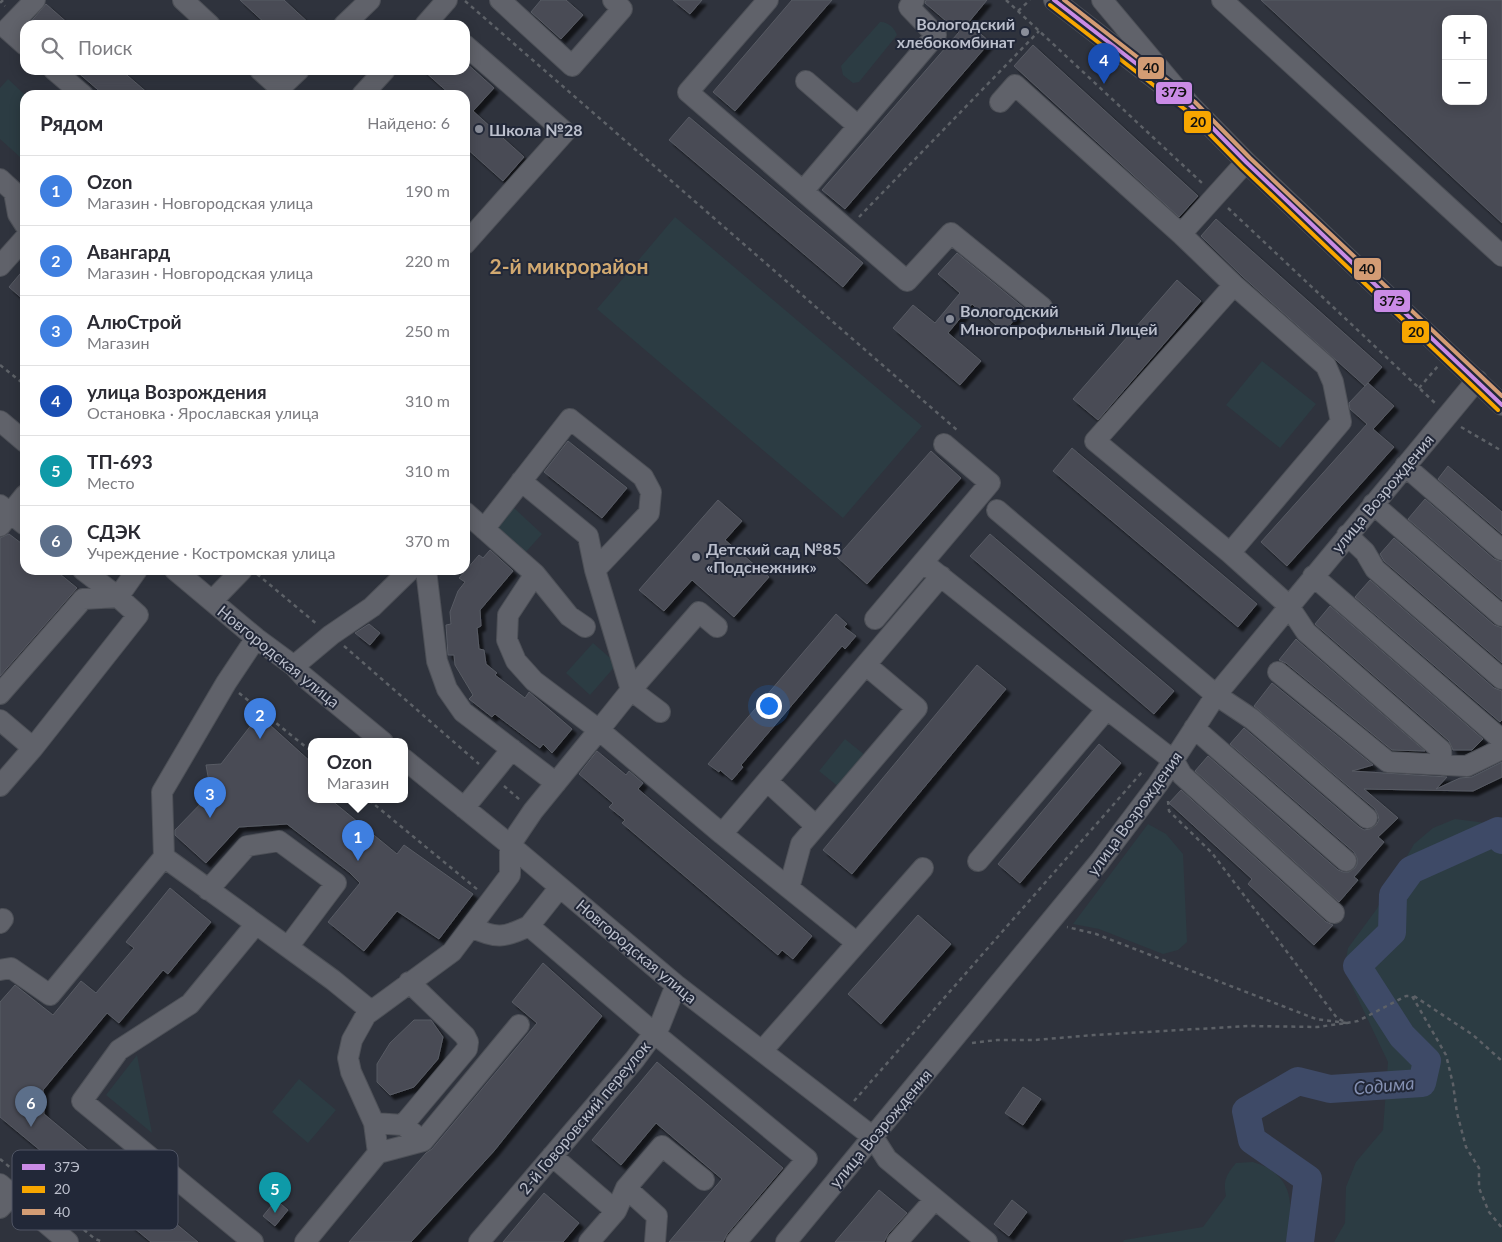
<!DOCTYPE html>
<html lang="ru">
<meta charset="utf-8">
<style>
body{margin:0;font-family:Lato,sans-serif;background:#f2f2f3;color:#2b2b33}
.controls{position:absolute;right:15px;top:15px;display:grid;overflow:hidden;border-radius:10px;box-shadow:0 2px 12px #0003}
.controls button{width:45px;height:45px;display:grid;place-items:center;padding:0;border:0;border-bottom:1px solid #e1e1e2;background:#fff;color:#2b2b33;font:25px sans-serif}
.you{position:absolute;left:768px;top:705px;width:18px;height:18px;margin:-12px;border:4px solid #fff;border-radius:50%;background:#1a73e8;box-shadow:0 0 0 8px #1a73e833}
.badge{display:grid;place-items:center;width:32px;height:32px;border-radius:50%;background:#8a8e9a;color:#fff;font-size:16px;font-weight:700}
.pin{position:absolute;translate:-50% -41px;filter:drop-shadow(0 1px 2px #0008)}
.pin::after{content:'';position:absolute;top:26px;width:18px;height:15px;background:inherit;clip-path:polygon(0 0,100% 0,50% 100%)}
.popup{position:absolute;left:308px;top:738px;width:100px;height:65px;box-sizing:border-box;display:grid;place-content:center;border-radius:10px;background:#fff;filter:drop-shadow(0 1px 4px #0005);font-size:16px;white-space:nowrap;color:#7c7c81}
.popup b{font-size:19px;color:#2b2b33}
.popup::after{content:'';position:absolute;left:50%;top:100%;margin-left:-10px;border:10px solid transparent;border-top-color:#fff}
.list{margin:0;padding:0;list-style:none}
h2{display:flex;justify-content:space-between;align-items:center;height:65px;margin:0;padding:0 20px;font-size:21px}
h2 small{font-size:16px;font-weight:400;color:#7c7c81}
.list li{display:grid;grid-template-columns:32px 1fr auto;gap:15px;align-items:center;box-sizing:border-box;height:70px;padding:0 20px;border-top:1px solid #e1e1e2}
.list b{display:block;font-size:19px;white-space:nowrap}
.list p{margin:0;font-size:16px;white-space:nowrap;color:#7c7c81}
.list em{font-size:16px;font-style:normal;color:#7c7c81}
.icon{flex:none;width:28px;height:28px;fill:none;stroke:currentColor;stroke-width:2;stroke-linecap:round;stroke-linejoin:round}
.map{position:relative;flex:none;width:1502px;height:1242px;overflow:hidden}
.search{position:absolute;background:#fff;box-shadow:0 2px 12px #0003;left:20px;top:20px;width:450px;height:55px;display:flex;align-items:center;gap:12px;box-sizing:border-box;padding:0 18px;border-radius:15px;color:#7c7c81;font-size:19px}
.panel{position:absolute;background:#fff;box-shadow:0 2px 12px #0003;left:20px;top:90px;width:450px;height:485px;border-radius:15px}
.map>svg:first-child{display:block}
.green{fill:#2c3c43}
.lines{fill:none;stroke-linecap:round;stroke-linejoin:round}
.river{stroke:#3e4a67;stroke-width:28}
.building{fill:#484b54;stroke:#585b64;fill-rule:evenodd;filter:url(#shadow)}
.minor-casing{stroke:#4d5057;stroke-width:22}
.path{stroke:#5d6167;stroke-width:2.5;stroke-dasharray:4 4;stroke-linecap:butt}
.minor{stroke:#60626a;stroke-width:20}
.bus-1-casing{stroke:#222838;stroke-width:8}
.bus-2-casing{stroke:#222838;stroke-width:8}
.bus-3-casing{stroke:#222838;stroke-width:8}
.bus-1{stroke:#ca8be6;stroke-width:4}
.bus-2{stroke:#f7a600;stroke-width:4}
.bus-3{stroke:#d39c74;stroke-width:4}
.poi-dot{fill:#8a8e9a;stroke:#222838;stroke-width:2}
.labels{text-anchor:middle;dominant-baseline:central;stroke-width:4;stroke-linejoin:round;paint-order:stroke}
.poi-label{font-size:16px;font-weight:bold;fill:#bbbfcc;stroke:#222838;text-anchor:start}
.street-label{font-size:16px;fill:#bbbfcc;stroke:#222838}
.water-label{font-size:18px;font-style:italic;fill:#8490b2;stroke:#222838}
.district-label{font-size:21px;font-weight:bold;fill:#d2a970;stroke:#222838}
.key{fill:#222838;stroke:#505564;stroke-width:1}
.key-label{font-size:14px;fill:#bbbfcc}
.line-badge{stroke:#222838;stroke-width:2}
.pale-badge-label{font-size:14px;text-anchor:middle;font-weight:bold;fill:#111}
</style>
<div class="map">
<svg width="1502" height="1242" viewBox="0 0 1502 1242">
<defs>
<filter id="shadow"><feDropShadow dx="4.5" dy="4.5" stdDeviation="1" flood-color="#0009"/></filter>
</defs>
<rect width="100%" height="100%" fill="#2f333d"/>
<!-- green -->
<path class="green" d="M880 22C887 21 895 28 897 35L859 82 853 83 843 75 841 66Z
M8 79 25 95V152L20 157 0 139V88Z
M675 217 922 426 843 518 597 309Z
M1262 361 1316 404 1280 448 1226 405Z
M513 507 542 534 524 554 495 527Z
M593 643 617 664 590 695 566 673Z
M845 739 866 756 840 788 819 771Z
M1455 819 1502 825V1242H1334L1345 1223 1346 1187 1356 1162 1383 1130 1388 1062 1350 982 1345 964 1348 948 1376 910 1414 844 1433 828Z
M1148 824 1166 834 1183 854 1187 942 1178 950 1163 954 1099 929 1073 924Z
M137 1055 152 1133 106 1095Z
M299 1079 336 1110 308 1143 272 1112Z
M1253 1162C1258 1164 1266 1166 1271 1170 1297 1188 1290 1215 1288 1242H1123L1124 1240 1203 1227 1226 1196C1223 1181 1226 1175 1236 1163Z"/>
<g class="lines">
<!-- river -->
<path class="river" d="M1300 1242 1308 1179 1252 1140 1246 1111 1298 1081 1330 1089 1422 1083 1427 1061 1402 1036 1357 966 1392 932 1393 895 1411 870 1498 831 1502 840"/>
</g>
<!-- building -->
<path class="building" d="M240 0H284L311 25H267Z
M541 0H566L583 15 561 39 531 12Z
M673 0H702L690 14Z
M792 0H832L735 111 713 92Z
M926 0H987L968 23 990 42 845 209 822 190 959 32 925 3Z
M1261 0H1502V223ZM1446 19H1483V101H1446Z
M46 4 70 25H28Z
M1033 45 1198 196 1179 217 1014 66Z
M465 62 494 88 473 111 524 157 503 181 465 147V95H451L423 70H465Z
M75 70H121L150 95H104Z
M689 117 863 263 843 287 669 140Z
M1216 219 1382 367 1365 386 1242 276 1201 236Z
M957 253 1024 308 1004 332 972 304 948 333 981 361 960 385 893 328 913 305 935 323 960 293 938 274Z
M25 268V301L9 287Z
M1177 280 1201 301 1098 420 1073 399Z
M1368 383 1394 406 1373 429 1394 447 1287 566 1261 542 1367 424 1350 409 1349 403Z
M568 441 627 488 602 518 544 472Z
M1072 448 1257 604 1238 627 1053 471Z
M931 451 961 478 867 584 837 557Z
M1448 466 1502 512V534L1438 479Z
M1425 499 1494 559 1502 562V600L1408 519Z
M718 500 742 521 725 540 769 577 734 617 692 580 664 611 639 590Z
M9 534 25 546V570H55L77 588 0 676V538Z
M990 534 1174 691 1154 714 970 556Z
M1394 538 1494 625 1502 628V663L1384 561 1380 554Z
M490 550 513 571 480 610 481 626 477 628 479 649 484 650 486 664 497 673 495 675 525 698 529 692 572 729 552 753 543 744 540 748 495 714 492 717 469 699 473 695 455 665 454 655H448L446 625 451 624 450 612 458 591 465 582 459 578 479 555 483 558Z
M1370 580 1494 688 1502 691V720L1500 722 1355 597Z
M1330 606 1483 739 1472 750H1453L1449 741 1315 624Z
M836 614 847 624 844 627 856 636 845 649 842 646 741 765 743 767 732 780 720 770 719 772 708 764Z
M369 624 380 633 370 645 355 633Z
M1296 639 1298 641 1425 751 1392 750 1286 663 1279 660Z
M977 665 1006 689 852 874 823 850Z
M1272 683 1373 765 1352 771 1447 777 1436 789 1460 778 1472 777 1502 762V777L1473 791 1364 789 1398 818 1378 837 1384 842 1354 877 1358 880 1339 902 1195 771 1208 756 1338 870 1343 872H1349L1355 868 1357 864V858L1354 852 1230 744 1244 728 1359 827 1364 830 1370 829 1376 825 1379 820 1378 815 1375 809 1254 706Z
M259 715 312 763V800H331L397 854 404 845 473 894 439 939 397 911 364 951 328 922 360 883 349 872 287 824 239 827 206 863 175 835V830L211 793 206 765 221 764Z
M1099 744 1121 763 1020 883 998 864Z
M597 751 626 775 629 771 643 783 638 789 812 936 793 959 782 950 778 955 622 823 625 820 609 807 613 803 579 774Z
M1181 790 1326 922 1333 925 1314 945 1248 884 1252 879 1169 803Z
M170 888 211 922 168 974 163 970 119 1023 107 1013 43 1090 44 1114 198 1242H151L0 1117V1002L15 985 53 1015 81 981 96 993 134 948 126 942Z
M918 915 951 944 881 1024 848 994Z
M543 963 602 1016 494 1151 411 1242H349L426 1153 432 1149 537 1023 512 1002Z
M414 1020H431L443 1037 438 1059 414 1087 390 1095 377 1082V1064L390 1043Z
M657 1062 783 1168 727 1234 723 1242H669L722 1179 656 1123 621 1165 592 1140Z
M1023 1087 1041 1099 1023 1125 1005 1113Z
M879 1190 907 1213 888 1234 884 1242H835Z
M544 1193 579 1223 563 1242H503Z
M276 1200 288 1210 275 1226 263 1216Z
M1012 1200 1027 1212 1009 1236 994 1224Z"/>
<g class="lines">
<!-- minor casing -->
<g class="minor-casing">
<path id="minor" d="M183 0 210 25
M500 0 572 66 622 9 613 0
M768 0 688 92 907 281 951 233 1042 307
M1054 0 1162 84
M1102 0 1191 106 1246 162 1502 405
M1222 0 1502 256
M344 25 370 0
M425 25 447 0
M25 45 7 29 35 0
M465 45 565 132 465 244
M54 70 83 95
M260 70 280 88 299 70
M806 81 858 126
M362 95 385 70
M1000 102 1015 85 1181 234
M1246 162 1181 234 1234 285 1326 366 1333 382 1341 422 1230 553 1288 605 1306 632 1441 750 1442 765
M0 179 14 192 18 214 25 225
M803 191 936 35 909 7 914 0
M0 266 25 238
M0 421 25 442
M1405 466 1502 550
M521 481 588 536 595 570
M1373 504 1502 616
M0 505 25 525
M997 510 1216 695 1252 719 1367 818
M465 512 535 574 508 615 507 640 516 661 534 681 599 730 631 690 660 712
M0 526 25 495
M484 529 570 419 643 477 651 492 649 513 595 570 631 690
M1347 535 1365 552 1375 569 1502 679
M1230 553 1095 441 1234 285
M930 568 1107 709
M83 570 118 597 137 570
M175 570 256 638 294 666 303 676 383 742
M426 570 437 661 447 689 463 712 556 783
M535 574 569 616 585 627
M1313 576 1502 740
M212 601 242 570
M875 619 990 483 944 444
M294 666 331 635 372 607 410 570
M1278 672 1388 762 1467 766 1502 749
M631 690 699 612 717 627
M0 694 83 599 118 597 138 615 33 748
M0 720 33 748 0 786
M1194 728 1346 861
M404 759 510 845 676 985 873 1137 887 1159 987 1242
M767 781 816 826
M464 808 512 749
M722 834 941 576
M164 857 333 980 371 1011
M978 861 1107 709 1174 761 1182 775 1334 913
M560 887 529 926 654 1033 807 1159 736 1242
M789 888 801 844 917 708 866 665
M208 890 247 846 279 841 336 883 288 947
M0 923 3 919
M471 927C496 939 504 938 529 926
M0 970 11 968 50 995 164 857 162 792 226 683 256 638
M762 1051 923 868
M374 1123 403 1125 467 1049 468 1042 465 1036 409 982
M403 1125 423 1141 519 1025
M378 1153 423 1141
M552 1156 616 1211 589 1242
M0 1184 68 1242
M626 1188 657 1216 655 1242
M0 1208 13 1194
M616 1211 626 1188 662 1146 704 1180
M253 1242 82 1101 119 1050 190 1004 256 924
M305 1242 378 1153 374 1123 351 1072 348 1058 352 1040 366 1015 452 952 510 875V845L533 811 599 730 722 834 857 943
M479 1242 635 1059 660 1025 676 985
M786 1242 1100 861 1158 784 1216 695 1477 380
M897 1242 935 1199"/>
</g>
<!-- path -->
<path class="path" d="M3 0 1 2 5 6
M1006 0 1202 183
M465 1 957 430 955 431
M1018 11 1030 0
M1228 208 1435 403
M859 217 1039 31
M0 365 25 385
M1419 388 1438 366
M1461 427 1502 451
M257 574 318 625
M344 646 479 764
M239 693 312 752
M504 786 520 800
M369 800 478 890
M1168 801 1169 811 1212 853 1337 1018 1347 1023 1358 1021 1406 996H1412L1446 1055 1453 1084 1457 1113 1466 1147 1479 1168V1188L1489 1212 1502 1228
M1414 996 1473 1035 1502 1061
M972 1043 997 1040H1035L1094 1035 1249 1026 1317 1027 1347 1023 1316 1019 1096 934 1067 927
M854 1101 1142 772 1144 774
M0 1159 12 1169
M47 1199 95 1239 103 1242"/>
<!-- minor -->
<use href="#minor" class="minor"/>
<!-- bus-1 casing -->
<g class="bus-1-casing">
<path id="bus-1" d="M1054 0 1191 106 1246 162 1502 405"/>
</g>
<!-- bus-2 casing -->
<g class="bus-2-casing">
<path id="bus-2" d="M1050 5 1187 111 1242 167 1498 410"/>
</g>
<!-- bus-3 casing -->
<g class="bus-3-casing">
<path id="bus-3" d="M1064 0 1195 102 1250 158 1502 396"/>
</g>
<!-- bus-1 -->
<use href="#bus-1" class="bus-1"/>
<!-- bus-2 -->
<use href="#bus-2" class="bus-2"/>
<!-- bus-3 -->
<use href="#bus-3" class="bus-3"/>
</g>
<!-- markers -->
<g class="poi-dot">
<circle cx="1025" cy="32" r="5"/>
<circle cx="479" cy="129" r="5"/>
<circle cx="950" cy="319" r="5"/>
<circle cx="696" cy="557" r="5"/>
</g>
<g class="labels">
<!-- poi labels -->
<g class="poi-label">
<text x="1015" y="23" text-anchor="end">Вологодский<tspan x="1015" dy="18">хлебокомбинат</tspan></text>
<text x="489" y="129">Школа №28</text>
<text x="960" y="310">Вологодский<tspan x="960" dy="18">Многопрофильный Лицей</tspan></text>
<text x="706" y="548">Детский сад №85<tspan x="706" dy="18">«Подснежник»</tspan></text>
</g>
<!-- street labels -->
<g class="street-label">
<text transform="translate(1382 493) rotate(-50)">улица Возрождения</text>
<text transform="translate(279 656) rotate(39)">Новгородская улица</text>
<text transform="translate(1134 813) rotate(-54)">улица Возрождения</text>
<text transform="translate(637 951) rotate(40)">Новгородская улица</text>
<text transform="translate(584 1117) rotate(-50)">2-й Говоровский переулок</text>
<text transform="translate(880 1128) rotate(-50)">улица Возрождения</text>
</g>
<!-- water labels -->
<g class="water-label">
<text transform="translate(1384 1085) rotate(-5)">Содима</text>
</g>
<!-- district labels -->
<g class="district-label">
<text x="569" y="265">2-й микрорайон</text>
</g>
</g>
<!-- legend -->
<rect x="12" y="1150" width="166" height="80" rx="8" class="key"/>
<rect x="22" y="1164" width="23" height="6" fill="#ca8be6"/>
<rect x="22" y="1186" width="23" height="7" fill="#f7a600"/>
<rect x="22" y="1209" width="23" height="6" fill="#d39c74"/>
<g class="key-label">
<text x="54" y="1172">37Э</text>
<text x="54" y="1194">20</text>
<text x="54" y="1217">40</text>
</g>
<g class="line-badge">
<rect x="1137" y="56" width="28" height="24" rx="5" fill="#d39c74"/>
<rect x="1155" y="81" width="38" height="24" rx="5" fill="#ca8be6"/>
<rect x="1183" y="110" width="29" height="24" rx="5" fill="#f7a600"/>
<rect x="1353" y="257" width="29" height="24" rx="5" fill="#d39c74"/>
<rect x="1373" y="289" width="38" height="24" rx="5" fill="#ca8be6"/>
<rect x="1401" y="320" width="29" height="24" rx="5" fill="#f7a600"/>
</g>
<g class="pale-badge-label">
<text x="1151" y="73">40</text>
<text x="1174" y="97">37Э</text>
<text x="1198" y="127">20</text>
<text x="1367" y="274">40</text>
<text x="1392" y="306">37Э</text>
<text x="1416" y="337">20</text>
</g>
</svg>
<div class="controls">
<button>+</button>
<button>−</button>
</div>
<div class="you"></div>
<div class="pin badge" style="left:358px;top:861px;background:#3f7fe0">1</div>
<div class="popup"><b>Ozon</b>Магазин</div>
<div class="pin badge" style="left:260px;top:739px;background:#3f7fe0">2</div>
<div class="pin badge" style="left:210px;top:818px;background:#3f7fe0">3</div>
<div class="pin badge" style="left:1104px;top:84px;background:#1a4fb4">4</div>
<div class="pin badge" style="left:275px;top:1213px;background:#0f9aa8">5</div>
<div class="pin badge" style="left:31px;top:1127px;background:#5c6f8a">6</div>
<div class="search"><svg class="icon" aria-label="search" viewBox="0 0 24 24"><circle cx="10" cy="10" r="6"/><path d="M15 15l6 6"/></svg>Поиск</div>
<section class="panel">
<h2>Рядом<small>Найдено: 6</small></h2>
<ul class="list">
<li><span class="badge" style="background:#3f7fe0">1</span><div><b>Ozon</b><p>Магазин · Новгородская улица</p></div><em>190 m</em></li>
<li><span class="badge" style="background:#3f7fe0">2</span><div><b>Авангард</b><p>Магазин · Новгородская улица</p></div><em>220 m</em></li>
<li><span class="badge" style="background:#3f7fe0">3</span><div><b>АлюСтрой</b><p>Магазин</p></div><em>250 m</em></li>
<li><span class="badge" style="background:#1a4fb4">4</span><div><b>улица Возрождения</b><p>Остановка · Ярославская улица</p></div><em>310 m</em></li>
<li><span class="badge" style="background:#0f9aa8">5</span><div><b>ТП-693</b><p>Место</p></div><em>310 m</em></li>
<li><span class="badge" style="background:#5c6f8a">6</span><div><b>СДЭК</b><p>Учреждение · Костромская улица</p></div><em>370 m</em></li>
</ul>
</section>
</div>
